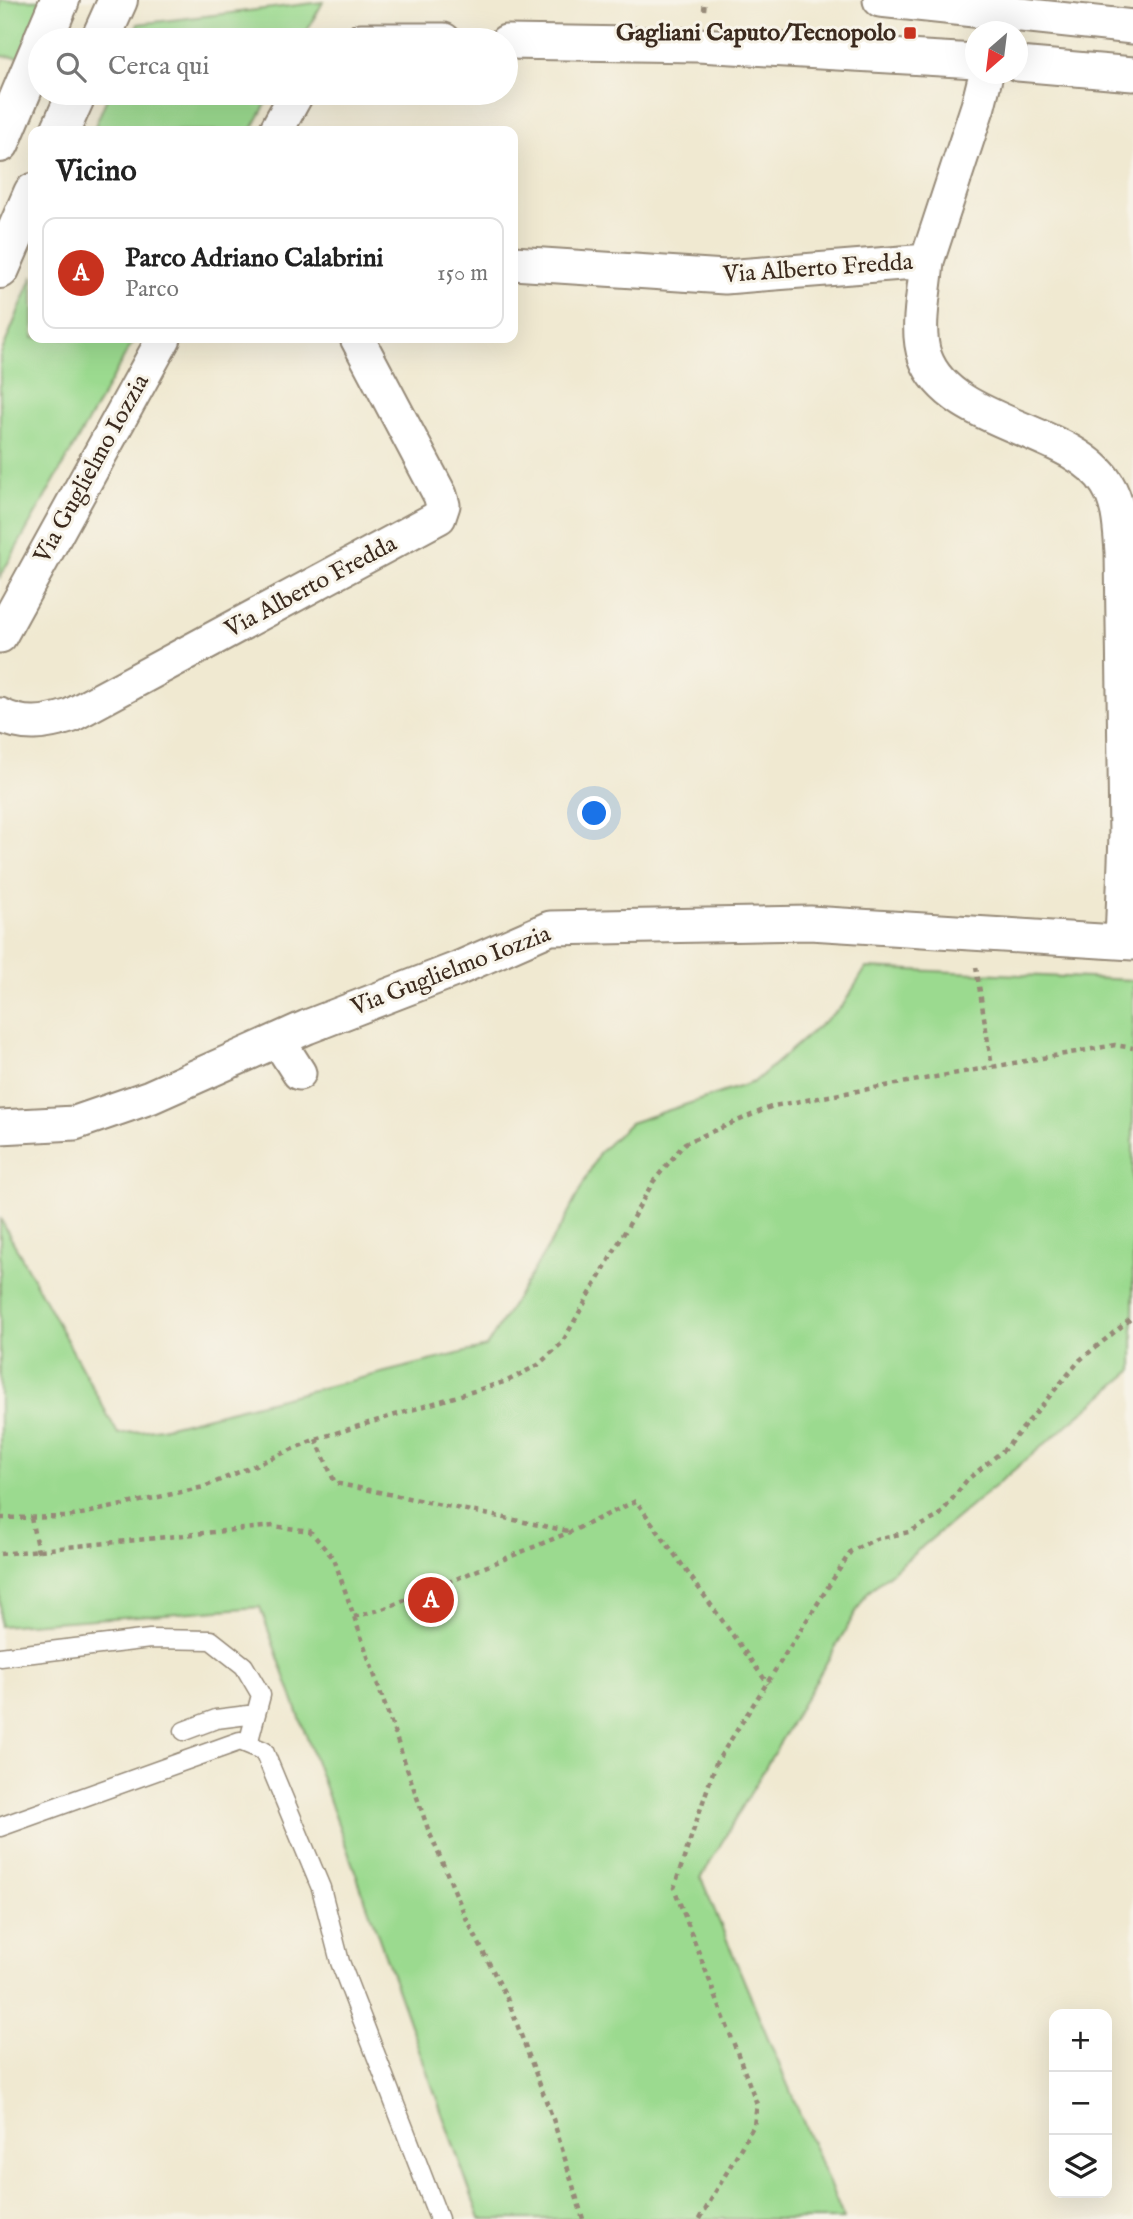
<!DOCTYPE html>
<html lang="it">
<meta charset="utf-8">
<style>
body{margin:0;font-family:"IM FELL English",serif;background:#f2f2f2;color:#222}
.controls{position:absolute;right:21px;bottom:21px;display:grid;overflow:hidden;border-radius:14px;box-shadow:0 7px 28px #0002}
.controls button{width:63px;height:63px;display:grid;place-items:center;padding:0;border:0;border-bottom:2px solid #e0e0e0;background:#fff;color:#222;font:35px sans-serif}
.compass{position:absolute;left:965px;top:21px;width:63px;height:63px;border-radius:50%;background:#fff;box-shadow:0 7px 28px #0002;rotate:208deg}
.you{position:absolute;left:595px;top:814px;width:24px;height:24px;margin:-18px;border:5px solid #fff;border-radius:50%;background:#1a73e8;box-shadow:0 0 0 10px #1a73e833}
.badge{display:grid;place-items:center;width:46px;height:46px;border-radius:50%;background:#c8321e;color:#fff;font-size:23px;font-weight:700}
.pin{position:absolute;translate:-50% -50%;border:4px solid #fff;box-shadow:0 2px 7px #0006}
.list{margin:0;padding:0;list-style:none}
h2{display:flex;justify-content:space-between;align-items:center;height:91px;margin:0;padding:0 28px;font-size:30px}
h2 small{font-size:23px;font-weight:400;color:#767676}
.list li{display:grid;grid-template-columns:46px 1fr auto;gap:21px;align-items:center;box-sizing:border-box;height:112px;margin:0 14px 14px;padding:0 14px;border:2px solid #e0e0e0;border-radius:14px}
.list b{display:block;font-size:26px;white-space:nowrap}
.list p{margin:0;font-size:23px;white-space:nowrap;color:#767676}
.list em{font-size:23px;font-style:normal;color:#767676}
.icon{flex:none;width:38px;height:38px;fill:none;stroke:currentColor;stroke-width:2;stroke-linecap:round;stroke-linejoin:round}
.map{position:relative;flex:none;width:1133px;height:2219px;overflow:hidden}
.search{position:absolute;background:#fff;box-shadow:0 7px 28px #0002;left:28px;top:28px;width:490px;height:77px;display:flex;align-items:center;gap:18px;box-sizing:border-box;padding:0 24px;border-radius:38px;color:#767676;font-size:26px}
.panel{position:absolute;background:#fff;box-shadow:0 7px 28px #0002;left:28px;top:126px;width:490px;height:217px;border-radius:14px}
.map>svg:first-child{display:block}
.green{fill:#9bda8f;stroke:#6b8256;stroke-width:2}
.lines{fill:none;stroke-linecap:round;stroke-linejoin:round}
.lane-casing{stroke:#968a78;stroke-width:21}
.street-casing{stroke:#968a78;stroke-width:37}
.secondary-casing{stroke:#968a78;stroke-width:42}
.path{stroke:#968a78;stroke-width:4.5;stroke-dasharray:5 5;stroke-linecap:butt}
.lane{stroke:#fff;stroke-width:18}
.street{stroke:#fff;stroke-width:33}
.secondary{stroke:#fff;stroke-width:38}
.poi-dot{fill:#c8321e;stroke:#f7f3e8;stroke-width:2.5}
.labels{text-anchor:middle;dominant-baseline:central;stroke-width:6;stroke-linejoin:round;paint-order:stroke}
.poi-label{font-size:24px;font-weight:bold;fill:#3b2a1e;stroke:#f7f3e8;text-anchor:end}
.street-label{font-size:24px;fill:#3b2a1e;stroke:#f7f3e8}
</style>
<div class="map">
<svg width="1133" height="2219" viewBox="0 0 1133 2219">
<rect width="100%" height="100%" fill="#f7f3e8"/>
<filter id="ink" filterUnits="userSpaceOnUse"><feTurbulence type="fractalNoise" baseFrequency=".0143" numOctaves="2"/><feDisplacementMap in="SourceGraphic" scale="14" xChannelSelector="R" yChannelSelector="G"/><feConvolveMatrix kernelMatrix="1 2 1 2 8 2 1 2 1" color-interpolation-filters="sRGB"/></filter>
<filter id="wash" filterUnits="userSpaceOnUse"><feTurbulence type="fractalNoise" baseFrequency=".00686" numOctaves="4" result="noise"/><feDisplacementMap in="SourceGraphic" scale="28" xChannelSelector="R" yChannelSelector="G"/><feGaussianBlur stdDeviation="1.57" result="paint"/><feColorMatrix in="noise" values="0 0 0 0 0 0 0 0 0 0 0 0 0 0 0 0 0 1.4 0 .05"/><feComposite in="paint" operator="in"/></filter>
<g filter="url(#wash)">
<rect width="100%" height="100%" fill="#f0e9d1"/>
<!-- green -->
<path class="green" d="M0 0H60L36 58 0 56Z
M323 2 302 40H131L138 24Z
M109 93H272L251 131H93Z
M33 276V338H135L0 577V356Z
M866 968 1133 980V1370L867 1593 701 1878 844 2219H480L260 1607 0 1626V1218L118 1434 161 1428 486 1347 563 1223 599 1153 630 1123 754 1082 843 1005Z"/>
</g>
<g filter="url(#ink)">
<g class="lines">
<!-- lane casing -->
<g class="lane-casing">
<path id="lane" d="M0 1657 150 1639 211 1640 244 1666 261 1695 248 1744
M184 1731 216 1719 256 1714
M0 1827 240 1741 264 1751 321 1888 340 1962 439 2219"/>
</g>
<!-- street casing -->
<g class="street-casing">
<path id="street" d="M880 0 1133 27
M361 40H444
M506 42 698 45 976 61
M1018 64 1133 74
M276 131 297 93
M927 261 978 106 986 74
M513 263 725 277 927 261C925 291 915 329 925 357 950 426 1072 427 1107 484 1120 505 1120 529 1122 552L1126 835 1122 942
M0 636 164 338
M0 715C24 727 45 724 70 716L439 517 443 505 440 495 357 338
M278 1040 299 1073
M0 1127 75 1123 150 1097 307 1027 457 969 550 928 810 923 1133 943"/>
</g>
<!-- secondary casing -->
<g class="secondary-casing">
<path id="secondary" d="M43 40 60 0
M100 40 118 0
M60 131 77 93
M0 143 40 48
M0 269 33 193"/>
</g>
<!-- path -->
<path class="path" d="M704 10 705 0
M976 967 992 1067
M316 1439 335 1483 568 1531
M0 1518 68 1517 204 1487 316 1439 507 1381 538 1365 562 1343 653 1182 685 1143 773 1106 1115 1045 1133 1048
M31 1518 38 1552
M0 1554 273 1526 310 1531 334 1559 428 1829 467 1920 507 1998 553 2119 583 2219
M354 1617 383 1609 570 1532 636 1501 768 1684
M700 2219 754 2125 757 2104 674 1888 716 1763 851 1551 876 1539 909 1532 939 1516 967 1480 1006 1448 1080 1360 1133 1317"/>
<!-- lane -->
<use href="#lane" class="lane"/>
<!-- street -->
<use href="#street" class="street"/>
<!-- secondary -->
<use href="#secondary" class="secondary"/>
</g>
</g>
<!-- markers -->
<rect class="poi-dot" x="903" y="26" width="14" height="14" rx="3.5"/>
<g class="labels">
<!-- poi labels -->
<g class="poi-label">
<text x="896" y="33">Gagliani Caputo/Tecnopolo</text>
</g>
<!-- street labels -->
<g class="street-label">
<text transform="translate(818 269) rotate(-4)">Via Alberto Fredda</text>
<text transform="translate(92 469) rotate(-61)">Via Guglielmo Iozzia</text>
<text transform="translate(311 587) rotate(-28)">Via Alberto Fredda</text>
<text transform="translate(451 971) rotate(-21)">Via Guglielmo Iozzia</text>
</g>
</g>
</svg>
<div class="controls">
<button>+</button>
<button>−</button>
<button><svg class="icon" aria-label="layers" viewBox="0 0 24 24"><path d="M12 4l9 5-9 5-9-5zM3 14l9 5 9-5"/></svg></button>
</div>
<svg class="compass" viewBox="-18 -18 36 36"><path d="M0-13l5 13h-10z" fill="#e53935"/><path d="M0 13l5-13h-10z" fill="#767676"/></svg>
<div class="you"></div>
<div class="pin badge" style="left:431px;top:1600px">A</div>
<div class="search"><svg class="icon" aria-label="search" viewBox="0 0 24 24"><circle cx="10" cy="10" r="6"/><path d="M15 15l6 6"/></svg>Cerca qui</div>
<section class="panel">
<h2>Vicino<small></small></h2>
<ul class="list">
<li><span class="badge">A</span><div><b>Parco Adriano Calabrini</b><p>Parco</p></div><em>150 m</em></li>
</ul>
</section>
</div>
